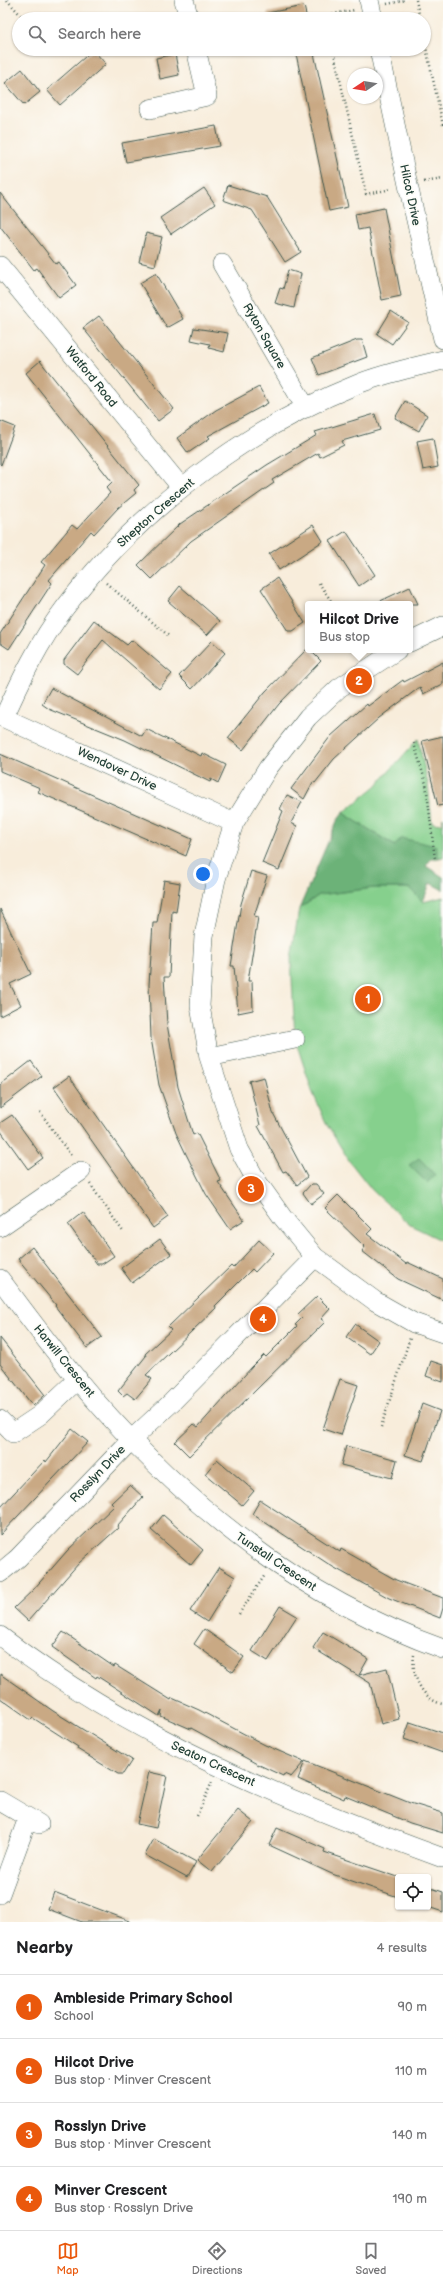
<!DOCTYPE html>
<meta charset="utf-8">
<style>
body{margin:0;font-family:"Balsamiq Sans",sans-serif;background:#f2f2f2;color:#202124}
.controls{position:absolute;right:12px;bottom:12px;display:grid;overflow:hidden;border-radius:4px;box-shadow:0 1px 3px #0004}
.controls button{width:36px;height:36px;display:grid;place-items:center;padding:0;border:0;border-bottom:1px solid #e0e0e0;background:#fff;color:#202124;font:20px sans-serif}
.compass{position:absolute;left:347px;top:68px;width:36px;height:36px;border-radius:50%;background:#fff;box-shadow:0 1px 3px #0004;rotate:258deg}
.you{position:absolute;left:203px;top:874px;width:14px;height:14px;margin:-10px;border:3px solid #fff;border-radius:50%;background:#1a73e8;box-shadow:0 0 0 6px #1a73e833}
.badge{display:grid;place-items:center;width:26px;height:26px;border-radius:50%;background:#ea580c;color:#fff;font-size:13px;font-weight:700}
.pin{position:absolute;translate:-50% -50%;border:2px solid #fff;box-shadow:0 1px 4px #0006}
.popup{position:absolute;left:305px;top:601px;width:108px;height:52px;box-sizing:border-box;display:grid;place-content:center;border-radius:4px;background:#fff;filter:drop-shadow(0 1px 3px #0005);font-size:13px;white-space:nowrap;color:#757577}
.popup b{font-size:15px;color:#202124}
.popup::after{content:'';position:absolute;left:50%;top:100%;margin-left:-8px;border:8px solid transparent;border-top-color:#fff}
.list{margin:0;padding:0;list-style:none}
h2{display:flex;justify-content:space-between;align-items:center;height:52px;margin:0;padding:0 16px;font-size:17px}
h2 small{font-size:13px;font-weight:400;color:#757577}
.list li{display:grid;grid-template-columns:26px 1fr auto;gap:12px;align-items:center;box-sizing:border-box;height:64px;padding:0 16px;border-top:1px solid #e0e0e0}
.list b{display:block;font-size:15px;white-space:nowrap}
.list p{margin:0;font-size:13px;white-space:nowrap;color:#757577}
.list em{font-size:13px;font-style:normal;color:#757577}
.icon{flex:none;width:22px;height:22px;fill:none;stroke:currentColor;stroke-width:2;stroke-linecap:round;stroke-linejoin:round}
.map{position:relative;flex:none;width:443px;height:1922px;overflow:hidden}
.search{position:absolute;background:#fff;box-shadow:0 1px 3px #0004;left:12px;right:12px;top:12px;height:44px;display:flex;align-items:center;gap:10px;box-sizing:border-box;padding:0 14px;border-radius:22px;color:#757577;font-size:15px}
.sheet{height:308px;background:#fff}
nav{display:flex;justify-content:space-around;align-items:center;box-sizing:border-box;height:56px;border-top:1px solid #e0e0e0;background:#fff;font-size:11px;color:#757577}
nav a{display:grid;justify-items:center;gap:2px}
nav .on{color:#ea580c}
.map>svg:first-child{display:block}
.green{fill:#86d08d;stroke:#528660}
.forest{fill:#6cb278;stroke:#467856}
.building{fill:#c9a984}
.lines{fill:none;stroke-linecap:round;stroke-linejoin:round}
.minor-casing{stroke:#40574d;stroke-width:20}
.path{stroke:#40574d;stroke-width:2.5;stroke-dasharray:1 3;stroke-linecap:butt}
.minor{stroke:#fff;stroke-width:19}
.labels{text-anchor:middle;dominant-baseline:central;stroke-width:3.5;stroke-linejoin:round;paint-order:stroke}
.street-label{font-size:12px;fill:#1f3d34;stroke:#fdfcf7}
</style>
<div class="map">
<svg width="443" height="1922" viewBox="0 0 443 1922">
<rect width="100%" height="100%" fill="#fdfcf7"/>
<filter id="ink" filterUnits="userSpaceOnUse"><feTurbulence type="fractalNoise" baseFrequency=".025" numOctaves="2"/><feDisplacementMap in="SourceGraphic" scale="8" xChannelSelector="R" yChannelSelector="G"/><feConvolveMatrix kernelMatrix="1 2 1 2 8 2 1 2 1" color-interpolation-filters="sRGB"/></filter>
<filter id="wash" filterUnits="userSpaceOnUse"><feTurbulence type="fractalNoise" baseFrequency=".012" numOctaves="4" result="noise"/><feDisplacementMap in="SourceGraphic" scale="16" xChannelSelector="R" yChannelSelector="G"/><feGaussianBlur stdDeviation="0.9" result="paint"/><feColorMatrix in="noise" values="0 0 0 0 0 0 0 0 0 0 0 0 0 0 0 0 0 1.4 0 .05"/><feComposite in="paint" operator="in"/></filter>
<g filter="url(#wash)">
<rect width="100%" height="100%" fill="#f8eddb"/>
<!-- green -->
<path class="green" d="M418 739 428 784 432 823 443 824V817V857L439 858 436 846H395L343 813 376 786Z
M373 888H409L423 902 443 897V1241L410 1225 372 1190 350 1162 327 1125 312 1091 295 1039 291 959 299 909 319 895Z"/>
<!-- forest -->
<path class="forest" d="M343 813 395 846 401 838 436 846 439 858 431 859 426 866 443 877V890L430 883 423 902 409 888H373L319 895 299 909 337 821Z
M419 1158 435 1175 427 1183 409 1165Z"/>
<g id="blocks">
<!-- building -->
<path class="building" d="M304 6 307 19H268L267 13Z
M295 49H313L348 207 329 211Z
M93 50 106 64 60 105 47 90Z
M175 54 179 75 160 79 156 58Z
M22 69 40 92 24 105 5 83Z
M216 126 220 146 126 162 122 143Z
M228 185 267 197 301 252 285 262 252 210 223 200Z
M204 188 215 204 171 234 160 218Z
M0 193 56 264 59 262 76 285 59 298 37 268 34 270 0 226Z
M384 208 401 296 382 300 368 228 358 230 355 214Z
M146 233 162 237 155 266 139 262Z
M288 270 301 274 294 308 275 303 280 288 283 289Z
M156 273 183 319 167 328 140 283Z
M391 311 408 322 392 344 377 334Z
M99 316 174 409 158 421 83 328Z
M194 328 228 333 224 352 209 348 210 344 191 340Z
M357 340H362L367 357 319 375 312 358Z
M40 361 139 485 134 490 136 493 118 508 94 534 91 531 49 580 52 583 9 649 0 643V634L45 565 41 562 72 525 77 529 110 493 106 488 112 482 26 373Z
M259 387 268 403 208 436 210 438 188 453 177 438 216 410Z
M405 401 427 415 419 431 395 418Z
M375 414 380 430 342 441 344 445 320 457 318 453 272 480 274 483 191 541 152 579 138 565 180 524 267 465 317 435 315 432Z
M0 421 15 427 1 465 0 464Z
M433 438 438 467 423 470 417 441Z
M313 525 323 541 279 570 269 554Z
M346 531 375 575 359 586 330 541Z
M277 578 305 623 293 631H288L261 589Z
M180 586 220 621 207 635 168 601Z
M410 587 418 604H374Z
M94 620 127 645 132 640 172 674 159 689 103 640 77 674 64 664V660Z
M212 641 225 653 192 689 179 676Z
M308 648 321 661 279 704 243 750 228 738 265 692Z
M443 662V684L423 694 420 687 379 718 334 759 315 783 313 782 304 799 291 789 330 737 367 704 368 706 403 680 404 682Z
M51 688 142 736 146 729 201 756 202 753 226 765 218 783 211 779 210 782 125 740 49 709 42 704Z
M443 736V805L438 806 422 741Z
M0 754 192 839 186 856 38 792 40 788 0 771Z
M287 795 302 802 291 823 297 826 279 870 262 863 283 811 280 809Z
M251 871 267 876 254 916 258 917 248 981H252L253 1010 238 1013 234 966H231L241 904Z
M164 880 180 883 176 912 172 911 169 977H164L167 1024 178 1087 193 1135 197 1133 221 1181 218 1182 244 1220 230 1229 206 1194 186 1154 176 1133 159 1085 151 1038 149 985 153 923H157Z
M0 909 31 974 10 984 21 1005 0 1016Z
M31 1061 42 1076 0 1108V1085Z
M69 1076 168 1217 153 1228 54 1087Z
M264 1077 273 1113 307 1177 297 1185 286 1171 283 1172 258 1126 260 1125 249 1081Z
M12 1115 43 1158 28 1169 0 1130V1123Z
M311 1184H316L324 1194 311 1204 303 1193Z
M338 1195 372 1229 367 1234 406 1264 407 1262 443 1279V1300L398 1279 362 1251 365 1247 325 1208Z
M83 1212 114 1256 102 1264H97L68 1224Z
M160 1239 171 1254 132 1283 121 1268Z
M259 1240 273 1253 255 1272 252 1269 215 1306 216 1308 146 1375 152 1379 135 1399 127 1393 123 1396 118 1391 146 1356 145 1354 171 1330 168 1327 231 1266 233 1268Z
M32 1247 102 1337 87 1348 55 1306 56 1305 18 1259Z
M317 1296 330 1309 321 1319 325 1322 189 1456 175 1442 194 1424 198 1427 252 1367 264 1355 266 1357 297 1326 295 1325 302 1318 298 1314Z
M355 1324 379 1341 370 1354 346 1337Z
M0 1338 45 1395 33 1406 0 1364Z
M431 1361 443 1365V1382L426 1376Z
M340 1379 358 1385 341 1435 323 1429Z
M422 1404 440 1411 423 1461 405 1455Z
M72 1429 88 1442 0 1535V1508L45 1460 46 1462Z
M346 1446 397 1460 392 1478 341 1465Z
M217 1459 254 1491 242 1505 205 1474Z
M130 1485 143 1497 117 1526 118 1528 79 1563 28 1621 14 1608 33 1590 67 1551 114 1506 111 1503Z
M260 1500 340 1552 341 1549 396 1580 443 1598V1608L440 1618 389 1598 333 1567 266 1523 252 1514Z
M163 1515 203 1550 191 1565 151 1530Z
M219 1567 235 1577 207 1622 190 1611Z
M280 1606 297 1616 268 1661 252 1651Z
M204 1629 244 1657 233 1672 194 1644Z
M63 1632 114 1667 115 1665 171 1700 172 1698 199 1710 265 1745 304 1762 291 1777 284 1774 283 1776 257 1764 191 1728V1729L161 1716 162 1710 159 1716 97 1676 96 1678 52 1647Z
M323 1632 368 1659 359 1675 387 1668 399 1719 381 1724 370 1683 313 1648Z
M0 1674 53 1711 132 1760 123 1774H118L77 1749 78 1747 33 1718 31 1720 0 1698Z
M410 1722 443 1733V1753L404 1739Z
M305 1761 410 1803 443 1813V1833L410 1823 345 1796 344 1799 298 1779Z
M149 1772 167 1776 156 1828 137 1824Z
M238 1810 253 1822 212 1872 197 1860Z
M277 1828 325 1849 324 1852 398 1877V1897L332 1874 269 1845Z
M154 1839 196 1862 187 1878 145 1855Z
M428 1887 443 1892V1912L428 1907Z
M54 1892 130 1921V1922H82L48 1909Z"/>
</g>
</g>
<g filter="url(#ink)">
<use href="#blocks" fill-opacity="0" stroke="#40574d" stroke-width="1"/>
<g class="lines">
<!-- minor casing -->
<g class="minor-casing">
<path id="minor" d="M184 0 189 19
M369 0 373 19
M379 49 408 185 443 339
M150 109 207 96 196 49
M222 264 306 408
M0 266 181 487
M410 642 443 626
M397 650 339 688 308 717 268 768 234 823 216 879 204 936 200 1006 209 1057 239 1149 256 1180 283 1218 315 1257 375 1301 414 1323 443 1333
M0 716 234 823
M4 717C21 680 39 642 64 609 137 511 245 429 358 384 385 373 415 367 443 360
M209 1057 295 1039
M0 1227 81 1171
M0 1279C30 1319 60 1360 93 1398 189 1508 305 1600 443 1649
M0 1420 13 1433 40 1415 78 1379
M0 1573 18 1558 131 1440 172 1402 315 1257
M0 1636C133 1738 287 1801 443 1858
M0 1801 39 1824
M0 1894 28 1818"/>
</g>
<!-- path -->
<path class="path" d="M7 0 24 19
M416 0 420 19
M387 4 406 0
M326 19 334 14 355 10
M424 38 443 125
M333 49 366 194 392 189
M424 182 443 179
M106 583 170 637
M319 583 333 604
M414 743 426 784 435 859
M40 1112 72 1157
M90 1184 124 1233
M381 1427 410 1338
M239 1614 265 1575
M414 1655C411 1675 422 1700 443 1704
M197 1816 212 1782"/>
<!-- minor -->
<use href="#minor" class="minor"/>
</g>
</g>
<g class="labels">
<!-- street labels -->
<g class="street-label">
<text transform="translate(410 195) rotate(78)">Hilcot Drive</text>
<text transform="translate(264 336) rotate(60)">Ryton Square</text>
<text transform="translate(91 377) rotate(51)">Watford Road</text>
<text transform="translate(156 513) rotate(-41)">Shepton Crescent</text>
<text transform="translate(117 769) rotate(25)">Wendover Drive</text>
<text transform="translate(64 1361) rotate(51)">Harwill Crescent</text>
<text transform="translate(98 1474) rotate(-46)">Rosslyn Drive</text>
<text transform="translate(276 1562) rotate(34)">Tunstall Crescent</text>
<text transform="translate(213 1764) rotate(25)">Seaton Crescent</text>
</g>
</g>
</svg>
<div class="controls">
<button><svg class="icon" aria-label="locate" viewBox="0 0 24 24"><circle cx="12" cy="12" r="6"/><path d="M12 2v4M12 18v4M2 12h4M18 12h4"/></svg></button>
</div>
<svg class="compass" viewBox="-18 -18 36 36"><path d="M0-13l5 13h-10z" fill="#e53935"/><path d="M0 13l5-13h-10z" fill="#757577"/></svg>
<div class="you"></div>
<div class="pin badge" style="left:368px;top:999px">1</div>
<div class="pin badge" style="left:359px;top:681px">2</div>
<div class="popup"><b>Hilcot Drive</b>Bus stop</div>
<div class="pin badge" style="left:251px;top:1189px">3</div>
<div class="pin badge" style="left:263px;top:1319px">4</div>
<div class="search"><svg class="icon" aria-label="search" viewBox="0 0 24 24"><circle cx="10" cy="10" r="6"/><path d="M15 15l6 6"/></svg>Search here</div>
</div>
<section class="sheet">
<h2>Nearby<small>4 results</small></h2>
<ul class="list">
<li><span class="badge">1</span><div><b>Ambleside Primary School</b><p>School</p></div><em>90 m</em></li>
<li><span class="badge">2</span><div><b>Hilcot Drive</b><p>Bus stop · Minver Crescent</p></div><em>110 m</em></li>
<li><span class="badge">3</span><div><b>Rosslyn Drive</b><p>Bus stop · Minver Crescent</p></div><em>140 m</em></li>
<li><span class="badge">4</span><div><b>Minver Crescent</b><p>Bus stop · Rosslyn Drive</p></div><em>190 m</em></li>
</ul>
</section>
<nav>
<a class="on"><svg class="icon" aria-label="map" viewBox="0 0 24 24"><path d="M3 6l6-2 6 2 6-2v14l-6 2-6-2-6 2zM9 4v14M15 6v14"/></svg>Map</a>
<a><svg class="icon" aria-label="directions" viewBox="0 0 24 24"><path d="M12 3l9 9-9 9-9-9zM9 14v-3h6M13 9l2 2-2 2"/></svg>Directions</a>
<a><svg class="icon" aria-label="saved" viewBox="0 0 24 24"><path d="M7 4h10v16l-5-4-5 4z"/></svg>Saved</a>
</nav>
